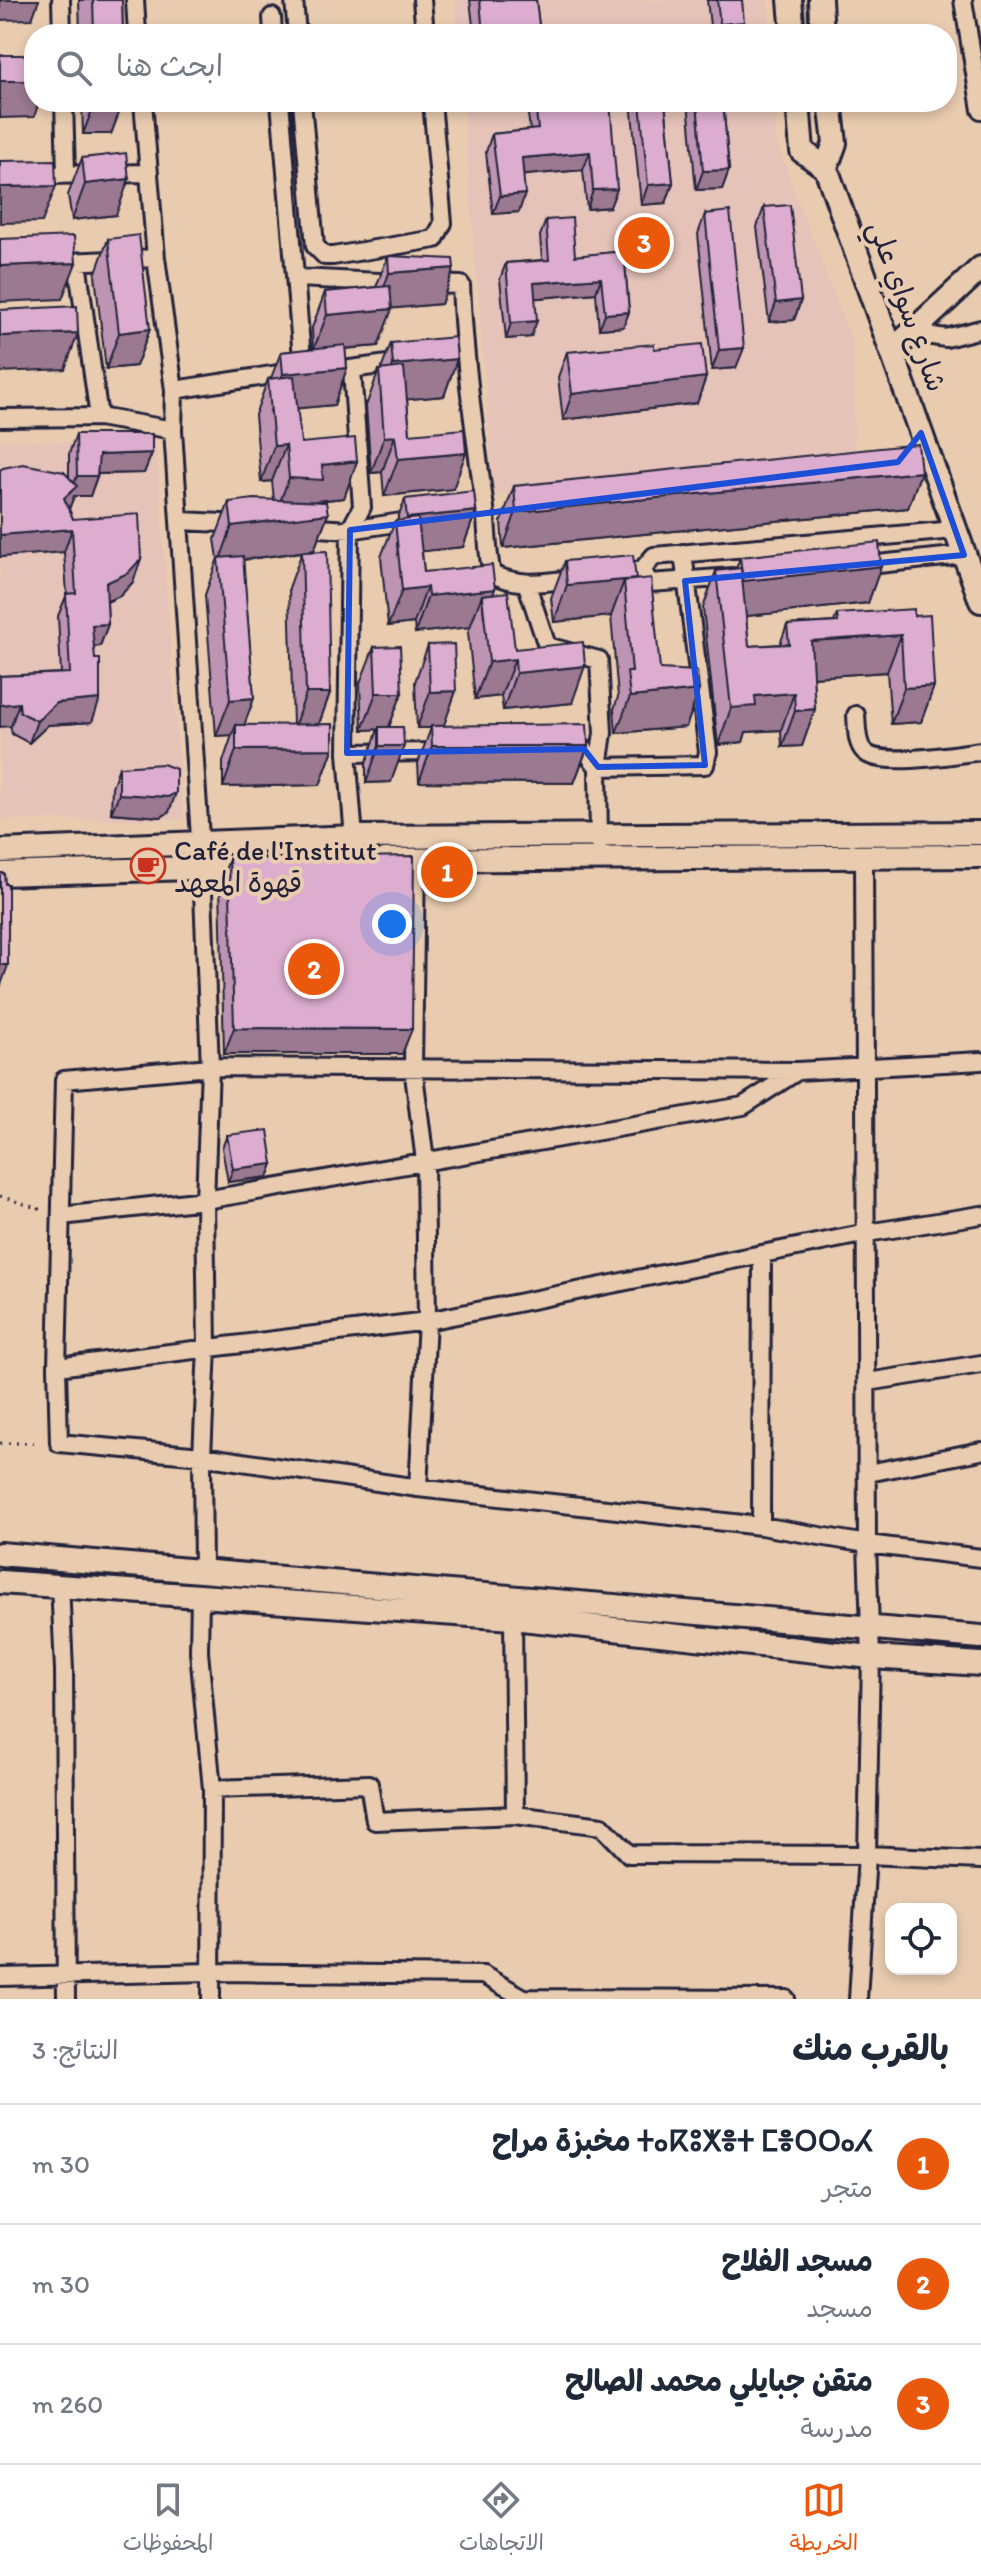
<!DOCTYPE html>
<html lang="ar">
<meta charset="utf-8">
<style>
body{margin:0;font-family:Itim,"Playpen Sans Arabic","Noto Sans Tifinagh",sans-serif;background:#f6f6f7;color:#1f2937;direction:rtl}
.controls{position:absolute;right:24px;bottom:24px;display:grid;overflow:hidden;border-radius:16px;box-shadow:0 4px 12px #0003}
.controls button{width:72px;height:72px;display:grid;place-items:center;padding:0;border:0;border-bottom:2px solid #e0e1e3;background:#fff;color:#1f2937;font:40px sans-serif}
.you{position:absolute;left:392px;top:924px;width:28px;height:28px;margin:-20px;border:6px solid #fff;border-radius:50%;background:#1a73e8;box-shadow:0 0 0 12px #1a73e833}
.badge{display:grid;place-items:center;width:52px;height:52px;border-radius:50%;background:#ea580c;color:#fff;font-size:26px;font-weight:700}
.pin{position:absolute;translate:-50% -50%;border:4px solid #fff;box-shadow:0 2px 8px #0006}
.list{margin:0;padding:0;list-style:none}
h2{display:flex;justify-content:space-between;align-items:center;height:104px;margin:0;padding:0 32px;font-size:34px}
h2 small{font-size:26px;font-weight:400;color:#747a83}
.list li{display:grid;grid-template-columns:52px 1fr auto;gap:24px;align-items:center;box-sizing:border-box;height:120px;padding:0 32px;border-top:2px solid #e0e1e3}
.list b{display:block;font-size:30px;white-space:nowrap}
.list p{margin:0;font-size:26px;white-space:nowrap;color:#747a83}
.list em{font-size:26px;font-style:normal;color:#747a83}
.icon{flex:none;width:44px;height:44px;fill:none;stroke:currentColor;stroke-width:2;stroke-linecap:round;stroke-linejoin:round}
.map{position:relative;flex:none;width:981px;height:1999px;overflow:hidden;direction:ltr}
.search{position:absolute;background:#fff;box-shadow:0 4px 12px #0003;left:24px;right:24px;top:24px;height:88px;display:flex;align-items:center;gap:20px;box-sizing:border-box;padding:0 28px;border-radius:32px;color:#747a83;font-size:30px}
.sheet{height:464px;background:#fff}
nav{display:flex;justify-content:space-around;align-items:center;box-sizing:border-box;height:112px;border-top:2px solid #e0e1e3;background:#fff;font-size:22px;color:#747a83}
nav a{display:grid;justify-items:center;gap:4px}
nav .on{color:#ea580c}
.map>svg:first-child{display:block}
.built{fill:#e5c3b9}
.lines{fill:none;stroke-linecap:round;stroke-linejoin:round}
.street-casing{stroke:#22223b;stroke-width:22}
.secondary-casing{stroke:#22223b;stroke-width:28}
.path{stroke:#22223b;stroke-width:3;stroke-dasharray:2 6;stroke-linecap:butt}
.street{stroke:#e9ccb0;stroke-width:16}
.secondary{stroke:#e9ccb0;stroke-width:22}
.wall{fill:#bd95b2;stroke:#22223b;stroke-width:2;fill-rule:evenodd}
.shaded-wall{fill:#9a7991;stroke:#22223b;stroke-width:2}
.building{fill:#dcadcf;stroke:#22223b;stroke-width:2}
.marked{fill:none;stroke:#1d4ed8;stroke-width:6;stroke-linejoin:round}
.labels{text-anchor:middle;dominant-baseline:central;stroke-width:8;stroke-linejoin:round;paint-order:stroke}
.street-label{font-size:28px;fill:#22223b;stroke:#e9ccb0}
.poi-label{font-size:28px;fill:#22223b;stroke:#e9ccb0;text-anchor:start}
</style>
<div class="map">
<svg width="981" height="1999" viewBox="0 0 981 1999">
<rect width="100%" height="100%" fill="#e9ccb0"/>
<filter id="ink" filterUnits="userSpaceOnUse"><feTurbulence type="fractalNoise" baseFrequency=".0125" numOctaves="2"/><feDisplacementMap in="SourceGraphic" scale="16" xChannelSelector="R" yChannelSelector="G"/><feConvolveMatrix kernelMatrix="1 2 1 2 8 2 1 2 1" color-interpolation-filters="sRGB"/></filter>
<g filter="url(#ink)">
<!-- built -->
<path class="built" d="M455 0H768L770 34H458Z
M463 102H774L777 145 852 341 855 460 494 496Z
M0 441 156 443 183 819 0 820Z"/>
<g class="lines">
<!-- street casing -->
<g class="street-casing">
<path id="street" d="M61 0 62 34
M135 0 137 34
M294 0 297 34
M422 0 425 34
M963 0 981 110
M272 17 273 34
M64 102 66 173
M143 102 156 258 174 390 173 430 202 868 210 1067 205 1200 207 1348 202 1456 203 1572
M280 102 303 369
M302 102 315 246 325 256H333L435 239 443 223 432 102
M0 176 148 173
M66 262 156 258
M77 262 99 417
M298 278 400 283
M427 284 461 285C464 358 474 429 484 501 488 526 486 549 492 574 522 588 546 582 578 578
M912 333 946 338 981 329
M343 370 403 362
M352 370 362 507 350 530 347 753 356 862
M174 390 291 372
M0 418 99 417 173 430
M181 521 243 524
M302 527 350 530 414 520
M859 566 964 555
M642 570 650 583 733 577
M617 573 642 570 654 556 955 530
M527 585 547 646 599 660 603 733 598 767 599 843
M856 715C857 726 856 743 864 751 877 768 959 754 981 751
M565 750 584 749 598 767 705 765 708 752 683 553
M347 753 442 752
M416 859 413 1067 425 1161 427 1321 418 1488
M981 1061 797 1071 210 1067 64 1080 57 1367 59 1443 202 1456 418 1488 761 1526 867 1544 981 1558
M61 1216 205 1200 743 1106 796 1072
M57 1367 427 1321 867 1233 981 1215
M868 1382 981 1364
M868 1473 981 1451
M761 1526 762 1254
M60 1584 64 1670 66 1999
M200 1596 199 1652 212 1789 211 1999
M212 1789 369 1784 375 1821 515 1815 513 1618
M515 1815 602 1826 629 1854 867 1855 981 1860
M0 1977 210 1972 483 1975 524 1998 786 1999
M858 1999 867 1855 871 1657 867 1544 864 856"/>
</g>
<!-- secondary casing -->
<g class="secondary-casing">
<path id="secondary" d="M790 0 793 34
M820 0 822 34
M798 102 802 151 826 168 981 601
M826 168 835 143 830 102
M893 350 981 268
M0 851 356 837 981 833
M385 860 981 856
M0 874 255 866
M0 1554 981 1637
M0 1582 513 1618 871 1657 981 1664"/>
</g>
<!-- path -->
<path class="path" d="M0 1196 42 1210
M0 1443H40"/>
<!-- street -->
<use href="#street" class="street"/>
<!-- secondary -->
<use href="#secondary" class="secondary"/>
</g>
<!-- wall -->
<path class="wall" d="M79 0H122L123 34H80Z
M470 0H536L540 34H474Z
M707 0H742L740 34H711Z
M82 102H123L111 134H83Z
M532 102H610V207L587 209 583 170 523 175 519 212 493 214 486 152 492 134 530 130 528 114Z
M631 102H665L673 183 666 203 641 205Z
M688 102H723L729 170 722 189 696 190Z
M82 158 116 215 72 220 68 195Z
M764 207 801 300 794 320 769 322 757 227Z
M705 214 736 368 712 370 698 234Z
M546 220 575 256 624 251 629 312 623 327 599 329 596 293 535 298 531 337 506 339 500 279 506 263 542 260 540 236Z
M108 239 150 329 136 366 106 369 95 275Z
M388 256 454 268 441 304 392 308 378 346 345 349 347 368 334 405 297 408 301 443 357 461 344 498 316 501V502L328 514 314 550 303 552 330 693 319 724 333 749 320 785 223 787V762L232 735 216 736 205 595 218 558 215 539 229 502 274 500 272 481 261 482 255 415 268 379 271 378 281 352 313 349 312 328 325 292 376 287ZM302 552 289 588 293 725H244L254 698 243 560Z
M391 343 457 359 444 396 407 399 410 434 453 489 384 496 382 472 371 473 366 406 379 370H381Z
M567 352 706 377 697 403 563 420 558 377Z
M76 434 152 453 144 473 98 474 90 496H74L69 509 73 519 133 582 120 596 107 602 108 624 100 646 94 647 92 722 48 725 29 743 12 734 0 676 61 673 58 616 67 594 64 552 0 557V470L69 478V454Z
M921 472 908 508 503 548 501 522 514 486Z
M405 499 476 511 463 547 422 551 424 572 493 594 515 649 572 703 503 710 501 696 475 699 468 632 470 627 415 633 414 623 388 626 381 557 395 521H397Z
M740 557 881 566 868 603 746 616 749 646 780 644 787 625 834 622 837 614 914 616 934 686 921 722 891 724 887 672 813 677 815 709 802 746 782 747 781 730 746 732 743 742 718 745 703 608 716 571 736 569Z
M565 561 636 579 660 669 699 690 686 727 616 733 614 709 618 697 611 616 554 622 551 598Z
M428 645 456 691 443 726 588 746 574 783 419 782 418 763 431 728H417L415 682Z
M374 647 402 693 389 727 391 782 366 783V764L378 729 362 730 360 683Z
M119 767 169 812 161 817 111 813 112 787Z
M229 859 402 1054H224L220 885Z
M227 1135 273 1164 268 1177 228 1182 222 1148Z"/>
<!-- shaded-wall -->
<path class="shaded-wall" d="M0 0H39L32 19 0 20Z
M744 22 740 34H717L720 24Z
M0 81H34V102H39L34 117 0 118Z
M95 102H123L111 134H83Z
M590 152 583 170 515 176 522 158Z
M729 170 722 189 696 190 703 171Z
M129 179 116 215 72 220 85 184Z
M673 183 666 203 641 205 648 185Z
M56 186 42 222 0 223V187Z
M617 189 610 207 587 209 593 190Z
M525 194 519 212 493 214 500 196Z
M76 263 62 299 0 302V266Z
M454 268 441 304 376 310 389 273Z
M601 278 596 293 528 299 534 283Z
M801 300 794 320 769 322 776 303Z
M392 309 378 346 313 351 327 315Z
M629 312 623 327 599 329 605 314Z
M537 321 531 337 506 339 511 323Z
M150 329 136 366 106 369 119 333Z
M78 333 65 369 0 372V336Z
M744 348 736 368 712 370 719 350Z
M457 359 444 396 381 402V398L393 365Z
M347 368 334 405 270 411 283 374Z
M706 377 697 403 563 420 572 394Z
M395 436 382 472 371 473 384 437Z
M286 445 272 481 261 482 274 446Z
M152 453 144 473 92 474 99 455Z
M466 453 453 489 384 496 398 459Z
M357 461 344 498 316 501 311 516 328 514 314 550 219 563 232 526 275 515 289 478 322 465Z
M921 472 908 508 503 548 516 512Z
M77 476H97L90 496H74L69 509 56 520 64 498 71 492Z
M476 511 463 547 398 554 397 545 407 518Z
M72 529 64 552 0 557V535Z
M141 559 133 582 120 596 97 605 106 583Z
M881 566 868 603 729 618 743 581Z
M636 579 624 581 611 616 554 622 567 585Z
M427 587 414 623 388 626 402 590Z
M495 589 484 618 482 595 470 627 415 633 428 596Z
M108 624 100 646 83 647 92 625Z
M901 635 887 672 798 678 811 641Z
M515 659 501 696 475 699 489 662Z
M585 666 572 703 503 710 516 673Z
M934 686 921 722 891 724 904 688Z
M699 690 686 727 616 733 630 697Z
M456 691 443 728H417L430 692Z
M306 693H330L317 729 293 730Z
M376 693H402L388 729 362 730Z
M794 693 781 730 746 732 743 742 718 745 731 708 755 696Z
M254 698 241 734 236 725 232 735 216 736 230 700Z
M100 699 92 722 48 725 29 743 37 721 56 703Z
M19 703 11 726 0 727V705Z
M815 709 802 746 782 747 795 711Z
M379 746H404L391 782 366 783Z
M432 746H588L574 783 419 782Z
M333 749 320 785 223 787 236 750Z
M176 793 169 812 161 817 111 813 119 794Z
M0 965H8L0 988Z
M234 1028 412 1029 402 1054H224Z
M273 1164 268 1177 228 1182 233 1169Z"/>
<!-- building -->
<path class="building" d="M93 0H122L123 34H94Z
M480 0H536L540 34H483Z
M717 0H742L744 22 720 24Z
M0 55H34V81H0Z
M535 102H610L617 189 593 190 590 152 522 158 525 194 500 196 492 134 538 129Z
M640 102H665L673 183 648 185Z
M697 102H723L729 170 703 171Z
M126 153 129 179 85 184 82 158Z
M55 160 56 186 0 187V161Z
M790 205 801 300 776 303 764 207Z
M730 211 744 348 719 350 705 214Z
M572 218 575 256 624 251 629 312 605 314 601 278 534 283 537 321 511 323 506 263 549 260 546 220Z
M139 235 150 329 119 333 108 239Z
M74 236 76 263 0 266V239Z
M388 256 453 259 454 268 389 273Z
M390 286 392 309 327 315 325 292Z
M77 306 78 333 0 336V310Z
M455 337 457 359 393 365 391 343Z
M654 344V349L702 344 706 377 572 394 567 352Z
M345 345 347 368 283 374 281 352Z
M404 367 410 434 464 429 466 453 398 459 395 436 384 437 379 370Z
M294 376 301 443 355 438 357 461 322 465 323 480 289 478 286 445 274 446 268 379Z
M76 434H152V453L99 455 97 476H77Z
M918 444 921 472 516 512 514 486Z
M23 464 64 472 77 486 64 498 73 519 139 514 141 559 128 573 106 583 108 624 92 625 95 659H100V699L56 703 37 721 20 712 19 703 0 705V676L70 673 66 594 76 593 72 529 0 535V470L3 468Z
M474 491 476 511 407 518 405 499Z
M254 499 326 502 328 514 232 526 229 502Z
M418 518 424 572 492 565 495 589 428 596 427 587 402 590 395 521Z
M879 542 881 566 743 581 740 557Z
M327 551 330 693H306L302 552Z
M633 555 636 579 567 585 565 561Z
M243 556 254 698 230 700 218 558Z
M741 568 749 646 789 644 787 625 838 622 837 614 914 609V616L930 615 934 686 904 688 901 635 811 641 815 709 795 711 794 693 755 696 756 706 731 708 716 571Z
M651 578 660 669 697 671 699 690 630 697 627 672H632L624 581Z
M508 592 515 649 583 642 585 666 516 673 515 659 489 662 482 595Z
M454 644 456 691 430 692 428 645Z
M400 646 402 693H376L374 647Z
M333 724V749L236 750V725Z
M587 724 588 746H432L431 726Z
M379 727H403L404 746H379Z
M163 764 176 769V793L168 797 119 794V767Z
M414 856 412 1029 234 1028 229 859Z
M0 873H4L5 884H8V965H0Z
M268 1130 273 1164 233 1169 227 1135Z"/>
</g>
<!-- marked area -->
<path class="marked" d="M921 433 964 555 685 581 705 765 598 767 584 749 347 753 350 530 898 462Z"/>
<!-- icons -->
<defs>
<g id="cafe-ring" transform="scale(1.8)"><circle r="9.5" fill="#e9ccb0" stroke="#c8321e" stroke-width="1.5"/><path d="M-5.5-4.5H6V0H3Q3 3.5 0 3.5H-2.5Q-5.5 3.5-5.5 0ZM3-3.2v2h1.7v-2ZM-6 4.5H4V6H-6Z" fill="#c8321e"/></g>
</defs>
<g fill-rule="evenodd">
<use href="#cafe-ring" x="148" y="866"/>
</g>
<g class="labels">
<!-- street labels -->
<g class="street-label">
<text transform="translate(908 306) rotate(70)">شارع سواي علي</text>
</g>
<!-- poi labels -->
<g class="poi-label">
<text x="174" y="850">Café de l'Institut<tspan x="174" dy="32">قهوة المعهد</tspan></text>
</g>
</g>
</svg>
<div class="controls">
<button><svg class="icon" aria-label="locate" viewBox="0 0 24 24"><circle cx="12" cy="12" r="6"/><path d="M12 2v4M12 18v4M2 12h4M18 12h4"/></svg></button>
</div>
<div class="you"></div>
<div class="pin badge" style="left:447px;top:872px">1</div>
<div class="pin badge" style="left:314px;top:969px">2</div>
<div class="pin badge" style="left:644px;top:243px">3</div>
<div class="search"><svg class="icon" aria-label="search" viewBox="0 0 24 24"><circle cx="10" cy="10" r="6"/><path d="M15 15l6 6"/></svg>ابحث هنا</div>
</div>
<section class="sheet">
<h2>بالقرب منك<small>النتائج: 3</small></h2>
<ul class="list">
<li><span class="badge">1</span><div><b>ⵜⴰⴽⵓⵅⴻⵜ ⵎⴻⵔⵔⴰⵃ مخبزة مراح</b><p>متجر</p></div><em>30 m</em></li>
<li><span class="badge">2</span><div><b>مسجد الفلاح</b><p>مسجد</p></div><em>30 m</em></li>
<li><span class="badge">3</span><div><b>متقن جبايلي محمد الصالح</b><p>مدرسة</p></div><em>260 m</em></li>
</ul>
</section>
<nav>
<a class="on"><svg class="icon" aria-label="map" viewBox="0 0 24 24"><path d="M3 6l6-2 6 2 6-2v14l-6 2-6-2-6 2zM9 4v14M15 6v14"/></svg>الخريطة</a>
<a><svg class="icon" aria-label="directions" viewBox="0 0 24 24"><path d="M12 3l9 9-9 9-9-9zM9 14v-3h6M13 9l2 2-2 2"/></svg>الاتجاهات</a>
<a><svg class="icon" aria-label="saved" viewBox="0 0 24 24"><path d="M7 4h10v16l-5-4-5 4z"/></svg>المحفوظات</a>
</nav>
